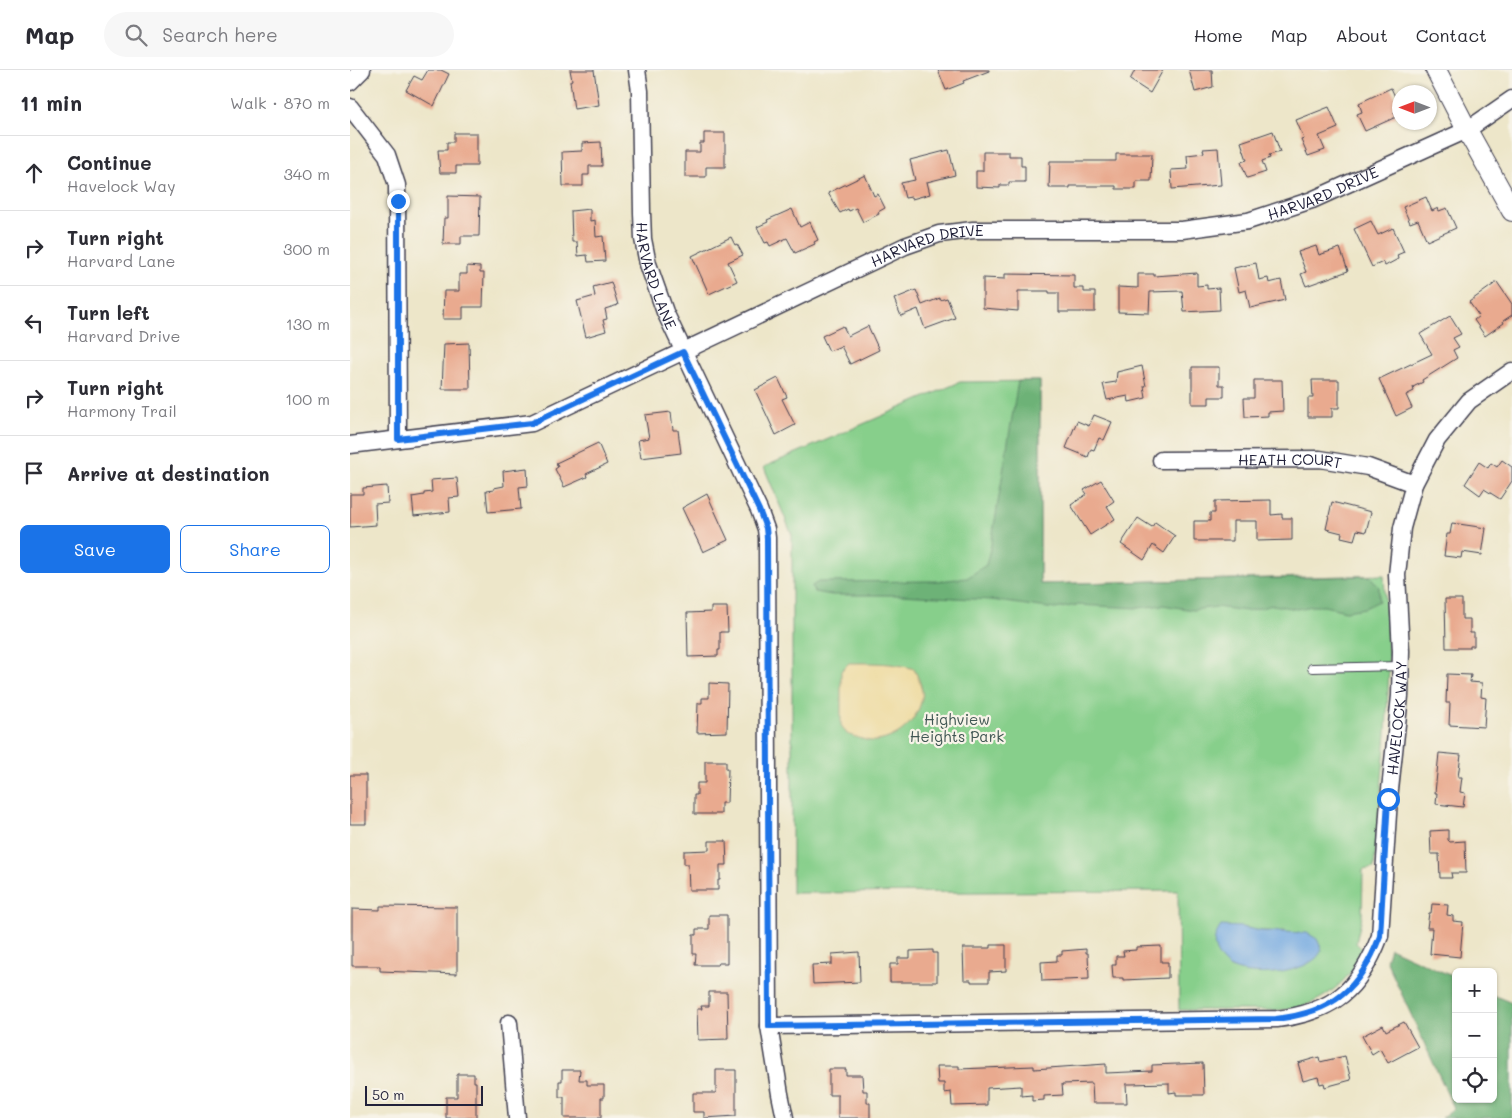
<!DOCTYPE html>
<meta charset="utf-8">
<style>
body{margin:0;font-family:Mali,sans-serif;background:#f7f7f7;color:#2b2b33}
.controls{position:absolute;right:15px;bottom:15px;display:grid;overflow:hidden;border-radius:8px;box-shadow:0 1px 4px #0004}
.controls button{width:45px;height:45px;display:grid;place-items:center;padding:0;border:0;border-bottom:1px solid #e1e1e2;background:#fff;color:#2b2b33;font:25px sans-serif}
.compass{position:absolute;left:1042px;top:15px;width:45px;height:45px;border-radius:50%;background:#fff;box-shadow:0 1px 4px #0004;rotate:270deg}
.scale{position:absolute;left:15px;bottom:12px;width:118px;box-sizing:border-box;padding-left:5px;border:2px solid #22223b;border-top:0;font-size:14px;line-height:18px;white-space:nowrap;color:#22223b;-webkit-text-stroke:4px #f7f3e8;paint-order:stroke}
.stop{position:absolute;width:15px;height:15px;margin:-11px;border:4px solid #1a73e8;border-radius:50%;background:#fff}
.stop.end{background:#1a73e8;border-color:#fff;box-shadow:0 1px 5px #0008}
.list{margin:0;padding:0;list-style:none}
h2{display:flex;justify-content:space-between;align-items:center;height:65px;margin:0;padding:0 20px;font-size:21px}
h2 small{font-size:16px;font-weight:400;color:#7c7c81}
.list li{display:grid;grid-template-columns:32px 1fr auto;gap:15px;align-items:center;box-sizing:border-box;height:75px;padding:0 20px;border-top:1px solid #e1e1e2}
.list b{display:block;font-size:19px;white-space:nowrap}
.list p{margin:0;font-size:16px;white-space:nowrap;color:#7c7c81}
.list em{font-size:16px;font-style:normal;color:#7c7c81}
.actions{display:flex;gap:10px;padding:15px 20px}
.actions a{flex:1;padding:11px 0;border:1px solid #1a73e8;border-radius:8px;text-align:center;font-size:18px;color:#1a73e8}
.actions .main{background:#1a73e8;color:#fff}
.icon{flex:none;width:28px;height:28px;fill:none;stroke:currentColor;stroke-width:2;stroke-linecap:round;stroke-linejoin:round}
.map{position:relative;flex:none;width:1162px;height:1048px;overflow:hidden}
header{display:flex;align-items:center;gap:30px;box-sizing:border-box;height:70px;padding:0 25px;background:#fff;border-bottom:1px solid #e1e1e2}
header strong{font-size:24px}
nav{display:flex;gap:28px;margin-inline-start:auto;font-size:18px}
.search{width:350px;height:45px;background:#f7f7f7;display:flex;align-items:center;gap:12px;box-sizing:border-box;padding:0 18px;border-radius:28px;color:#7c7c81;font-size:19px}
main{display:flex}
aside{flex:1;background:#fff}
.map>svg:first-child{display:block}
.green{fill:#87cf8b;stroke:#547863;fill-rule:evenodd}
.forest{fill:#6db277;stroke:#486a59}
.sand{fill:#eeda9e;stroke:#887e6c}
.water{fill:#73a9e1;stroke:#4a668e}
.building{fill:#e9aa8f}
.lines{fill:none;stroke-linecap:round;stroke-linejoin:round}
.service-casing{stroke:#403f50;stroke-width:10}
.minor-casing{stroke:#403f50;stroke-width:19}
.tertiary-casing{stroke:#403f50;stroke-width:22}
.service{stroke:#fff;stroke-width:8}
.minor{stroke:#fff;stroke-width:16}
.tertiary{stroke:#fff;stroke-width:20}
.route{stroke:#1a73e8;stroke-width:6}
.labels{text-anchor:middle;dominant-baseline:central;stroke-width:4.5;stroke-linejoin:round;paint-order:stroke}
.street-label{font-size:15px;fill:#22223b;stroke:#f7f3e8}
.park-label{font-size:15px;fill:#405653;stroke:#f7f3e8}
</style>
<header>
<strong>Map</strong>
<div class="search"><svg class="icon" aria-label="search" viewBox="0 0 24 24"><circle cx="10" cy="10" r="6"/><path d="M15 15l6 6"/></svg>Search here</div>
<nav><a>Home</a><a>Map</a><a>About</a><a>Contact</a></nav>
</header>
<main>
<aside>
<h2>11 min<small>Walk · 870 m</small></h2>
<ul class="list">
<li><svg class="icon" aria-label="ahead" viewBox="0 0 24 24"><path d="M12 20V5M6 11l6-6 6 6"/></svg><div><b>Continue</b><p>Havelock Way</p></div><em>340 m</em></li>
<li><svg class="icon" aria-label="right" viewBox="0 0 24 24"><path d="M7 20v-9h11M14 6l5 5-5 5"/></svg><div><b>Turn right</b><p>Harvard Lane</p></div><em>300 m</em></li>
<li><svg class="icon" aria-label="left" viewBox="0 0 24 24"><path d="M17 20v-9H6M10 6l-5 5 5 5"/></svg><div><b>Turn left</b><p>Harvard Drive</p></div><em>130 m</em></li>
<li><svg class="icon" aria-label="right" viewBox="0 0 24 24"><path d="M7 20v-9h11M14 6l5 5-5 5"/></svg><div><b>Turn right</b><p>Harmony Trail</p></div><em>100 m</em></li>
<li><svg class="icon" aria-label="arrive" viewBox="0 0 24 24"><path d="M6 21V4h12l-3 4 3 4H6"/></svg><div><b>Arrive at destination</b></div></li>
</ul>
<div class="actions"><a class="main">Save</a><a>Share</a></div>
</aside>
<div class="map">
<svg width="1162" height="1048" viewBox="0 0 1162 1048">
<rect width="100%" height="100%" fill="#f7f3e8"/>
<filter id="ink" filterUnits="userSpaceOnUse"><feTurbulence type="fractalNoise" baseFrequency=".02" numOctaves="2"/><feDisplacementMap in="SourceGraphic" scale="10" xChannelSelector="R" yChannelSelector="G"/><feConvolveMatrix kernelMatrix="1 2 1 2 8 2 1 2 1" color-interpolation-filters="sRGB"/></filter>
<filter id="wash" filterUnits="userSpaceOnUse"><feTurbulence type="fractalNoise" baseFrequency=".0096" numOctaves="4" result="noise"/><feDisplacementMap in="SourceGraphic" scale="20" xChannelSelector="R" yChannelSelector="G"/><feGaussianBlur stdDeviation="1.12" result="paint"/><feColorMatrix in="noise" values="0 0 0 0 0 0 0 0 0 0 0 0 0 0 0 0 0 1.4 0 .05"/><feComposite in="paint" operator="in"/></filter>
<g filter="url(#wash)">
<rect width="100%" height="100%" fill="#ede6c9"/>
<!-- green -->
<path class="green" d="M690 311V514L1034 505 1039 599 1036 664 1024 798 1013 800 1012 846 1006 873 1014 881C1000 910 974 933 941 939 926 941 910 940 895 940 873 940 851 940 829 940L828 821 442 823V465L414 397 610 312ZM892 857 911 861H936L952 896C926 904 907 905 880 898Z"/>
<!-- forest -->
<path class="forest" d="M668 311H690V514L1020 506 1029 517V531L1015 538 996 541 974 536H962L947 539 923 535 897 541 866 537 843 540 813 535 789 538 727 535 705 539 641 530 552 525H482L464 522 462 516 468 512 588 511 617 508 636 495 641 475Z
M1040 878 1106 908V1029H1143V925L1162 933V1048H1091L1104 1038 1036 890Z"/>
<!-- sand -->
<path class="sand" d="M499 593C521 593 543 592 564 599 568 607 574 620 572 628 568 650 549 668 527 671 518 672 506 667 497 664L491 655V601Z"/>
<!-- water -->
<path class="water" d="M871 856 892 857 911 861 957 863 967 869 972 880C970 883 968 887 965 889 947 904 902 908 881 898 875 895 869 888 866 881 862 872 866 863 871 856Z"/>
<g id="blocks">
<!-- building -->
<path class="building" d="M78 0H91L99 4 84 36 56 20 64 6 72 10Z
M220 0H244L249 35 224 39 220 11 222 10Z
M588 0H639V1L613 11 614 13 596 20Z
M785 0H813L800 23 780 10Z
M839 0H862L863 17 845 22Z
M1041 18 1050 37V39L1044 42 1046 47 1015 61 1007 44 1012 42 1009 33Z
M979 37 988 58 969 66 975 80 958 86 951 70 954 69 946 50Z
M923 61 930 82 919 85 920 88 912 91 916 102 897 108 891 92 897 90 891 72Z
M104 63H127V96H106V103H90L88 80H97V72H104Z
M354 63H375V97H356V107H335V82H350V73H354Z
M251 72 252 96H239V105H233V116H213L212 82 232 81V73Z
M868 78 871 115 822 119 821 100 838 99 837 85 854 83 853 79Z
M599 80 605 105 577 112 580 124 562 129 561 127 555 128 551 113 565 110 560 90Z
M633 82H659V86H671V96H675V112H659V115H650V118L626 117V101H633Z
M766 84H802L801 111H786V119H766V116H720V118H699L700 91H766Z
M515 105 524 126 528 124 535 138 528 142 529 144 513 152 506 138 499 141 498 139 490 143 478 123Z
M98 126 130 127 129 166H111V174H93L94 148H98Z
M1076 127 1082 141 1088 138 1089 141 1097 138 1106 158 1077 171 1068 150 1060 153 1053 137Z
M240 139V151L245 150 246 167 253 166 255 191 238 192 237 185 228 186 227 172H222L221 141Z
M442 139 450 157 460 152 468 170 464 172 465 174 445 183 437 168 420 176 418 172 415 173 407 157 418 152 417 150Z
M1021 151 1028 165 1043 158 1054 182 1047 185 1048 189 1035 196 1033 192 1022 197 1004 159Z
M381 167 385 175 387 174 393 185 378 192 387 211 359 224 342 186Z
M966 176 969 185 990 178 998 201 956 216 951 204 956 202 948 182Z
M906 193 909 210 918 208 919 213 931 210 935 230 900 238 896 220 889 222 884 198Z
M117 196 130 197V203H134L133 237H113V249H93L94 221H109V204H117Z
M847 203V216L857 215V219L869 218 870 240 834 242 832 221 800 222 799 243 768 242V217L788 218V204H804V206Z
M655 204 724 205V218H734V222H745V242H709V223H699V221H668V241L633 238V208L655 209Z
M261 212 268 235 255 239 257 249 253 250 256 261 236 267 227 231 245 226 243 217Z
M1147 212 1162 234V245L1153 251 1154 253 1135 266 1124 250 1129 246 1119 232Z
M566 220 572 235 590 228V230L597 228 605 248 575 259 568 239 551 246 544 229Z
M1100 246 1111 264 1103 268 1109 277 1103 280 1107 288 1072 310 1073 312 1063 317 1064 321 1056 325 1062 338 1046 346 1029 309 1082 284 1070 264Z
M493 256 498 266 518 256 529 280 500 294 491 276 479 281 472 266Z
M119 273 120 319H92L94 274Z
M792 296 796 316H794L796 328 779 332 778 326 757 330 753 314 766 312 767 302Z
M842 297H869V315H874V327H859V334H842Z
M428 308 437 327 432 329 445 355 426 365 405 320Z
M904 310H932L933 341 918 342V346L895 347 894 328H904Z
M962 310H989V338H982V347H958V328H963Z
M321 342 323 360H328L331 383 291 388 288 370 299 368 295 345Z
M744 345 762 352 754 370 749 368 744 380 741 379 738 387 716 378 727 351 739 356Z
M248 373 257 394 236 404 237 407 214 417 205 399 208 397 206 393Z
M1152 390 1162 397V411L1150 429 1134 419 1130 425 1115 414 1129 392 1138 398 1141 393 1147 397Z
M177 398 178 416 169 417 171 439 138 442 136 421 144 420V418L154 416 153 401Z
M107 408 109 427 99 428 100 442 64 446 62 427 74 425V423L82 422 81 410Z
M751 410 764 431 757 436 765 449 740 465 721 435 737 424 734 420Z
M37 416 38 433 25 434 26 455 0 457V424H13V418Z
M357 424 378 470 353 482 332 438Z
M921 430V445L932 444V448H942V470L907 471V451H883V471H844V451H860V443H865V431Z
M982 432 1021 442 1016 462 1007 460 1004 470 991 467 992 463 976 459Z
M788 448 802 457 805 452 825 466 814 483 803 475 794 490 771 474Z
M1102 453 1136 458 1132 485 1112 482 1111 488 1094 486 1097 464H1100Z
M1095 529H1112V549H1120V563H1124V576H1120V578H1096Z
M361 537H377L378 562H370V580H368V586L338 587 337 543 361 542Z
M1097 604 1121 605 1120 612 1132 613 1131 627 1136 628 1134 657 1099 655 1100 633H1096Z
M359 613 378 614 377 662 347 663 348 633H352V628H359Z
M1089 683 1111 685 1108 707H1112L1110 722 1115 723 1113 737 1086 734 1087 723H1085Z
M355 691H376V699H378L377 733H371V744H344V725H347V713H355Z
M0 705H16V754H0Z
M1098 760V770L1100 772 1115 771 1116 803H1101L1102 808H1090L1089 784H1081L1080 761Z
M359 771H376L377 795H370V810H368V820H339L338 794H334V781L359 780Z
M1082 834 1098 835 1097 845 1103 846V851L1113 852 1110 887 1080 884 1082 858H1077L1079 843H1081Z
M30 836 107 837V904L30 901V896H2V839L30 840Z
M359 845H377V893H368V895H345L346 884H343V865H346V859H359Z
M641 875H656V901L639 902V912H621V910H614L613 878H641Z
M811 876V892H818V908L773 910V908H763L762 895H766V886H774L773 881 786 880V877Z
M736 879V883H738L739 909 692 911 691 892 707 891V885H712V881Z
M583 880V883H587V912H540V894H548V888H560V881Z
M509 882 510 912 463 914 462 895 482 894V884Z
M359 922H377L378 969 348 970 347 939H352L351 936H359Z
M1054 952 1068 977 1038 993 1030 979 1022 984 1012 966 1033 955 1036 961Z
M995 986 1001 1010 975 1017 974 1013 970 1014 968 1007 953 1011 948 993 969 987 970 992Z
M853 993 854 1025H826V1022L819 1023V1013L781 1014H776L777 1033H743L742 1013 712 1014 713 1025 694 1026V1030L682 1031V1025L671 1026V1016L637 1018V1035L602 1036 601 1022 594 1023V1013H588L587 996H609V999L684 996V999L756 994V1003L802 1001V995Z
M479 999H496V1005H512L513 1021H517V1033H520V1048H488V1025H479Z
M212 1000H230L229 1010H237V1015H254V1028H251V1048H214V1027H209V1011H212Z
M366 1000H386V1046L354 1048V1042H343V1023H366Z
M107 1004H124V1012H126V1048H96V1027H107Z"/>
</g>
</g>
<g filter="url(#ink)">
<use href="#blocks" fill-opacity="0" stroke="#403f50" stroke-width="1"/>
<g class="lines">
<!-- service casing -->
<g class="service-casing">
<path id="service" d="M962 598 1051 596"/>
</g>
<!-- minor casing -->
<g class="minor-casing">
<g id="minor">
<path id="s1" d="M287 0 290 21 292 143 293 169 298 194 315 242 409 440 416 459 417 468 419 956 430 1024 435 1048"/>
<path d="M0 12 12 0"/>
<path d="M0 37 37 85 47 115 48 369"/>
<path id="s2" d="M0 375 182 353 555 176 589 164 623 160H832L898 151 962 130 1117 60 1162 29"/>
<path id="s3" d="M811 390 970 389 1018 397 1064 414"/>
<path d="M159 953 167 1048"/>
<path id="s4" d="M419 956 927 949C984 942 1010 919 1030 866L1039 729 1050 626 1051 581 1047 505 1052 458 1064 414 1087 370 1119 331 1162 301"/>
</g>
</g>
<!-- tertiary casing -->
<g class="tertiary-casing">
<path id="tertiary" d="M1086 0 1117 60 1162 141"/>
</g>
<!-- service -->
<use href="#service" class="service"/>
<!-- minor -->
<use href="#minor" class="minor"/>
<!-- tertiary -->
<use href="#tertiary" class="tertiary"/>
</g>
</g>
<g class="lines" filter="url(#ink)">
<!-- route -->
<path class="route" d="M48 131V369L182 353 333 282 409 440 416 458 417 468 419 956 926 949C984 942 1010 919 1030 866L1038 729"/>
</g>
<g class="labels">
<!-- street labels -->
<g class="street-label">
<text stroke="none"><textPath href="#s2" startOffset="1022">HARVARD DRIVE</textPath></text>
<text stroke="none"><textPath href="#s2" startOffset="618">HARVARD DRIVE</textPath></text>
<text stroke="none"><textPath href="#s1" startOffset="208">HARVARD LANE</textPath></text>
<text stroke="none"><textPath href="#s3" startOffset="129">HEATH COURT</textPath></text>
<text stroke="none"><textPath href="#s4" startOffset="868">HAVELOCK WAY</textPath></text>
</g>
<!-- park labels -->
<g class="park-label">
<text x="607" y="649">Highview<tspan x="607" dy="17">Heights Park</tspan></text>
</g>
</g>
</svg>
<div class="controls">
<button>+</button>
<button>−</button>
<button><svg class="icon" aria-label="locate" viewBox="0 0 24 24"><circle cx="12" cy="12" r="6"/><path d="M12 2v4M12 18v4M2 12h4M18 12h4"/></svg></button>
</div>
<svg class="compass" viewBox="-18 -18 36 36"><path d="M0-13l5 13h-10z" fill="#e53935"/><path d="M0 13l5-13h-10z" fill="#7c7c81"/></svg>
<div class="scale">50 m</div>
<div class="stop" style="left:1038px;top:729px"></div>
<div class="stop end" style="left:48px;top:131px"></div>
</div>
</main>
